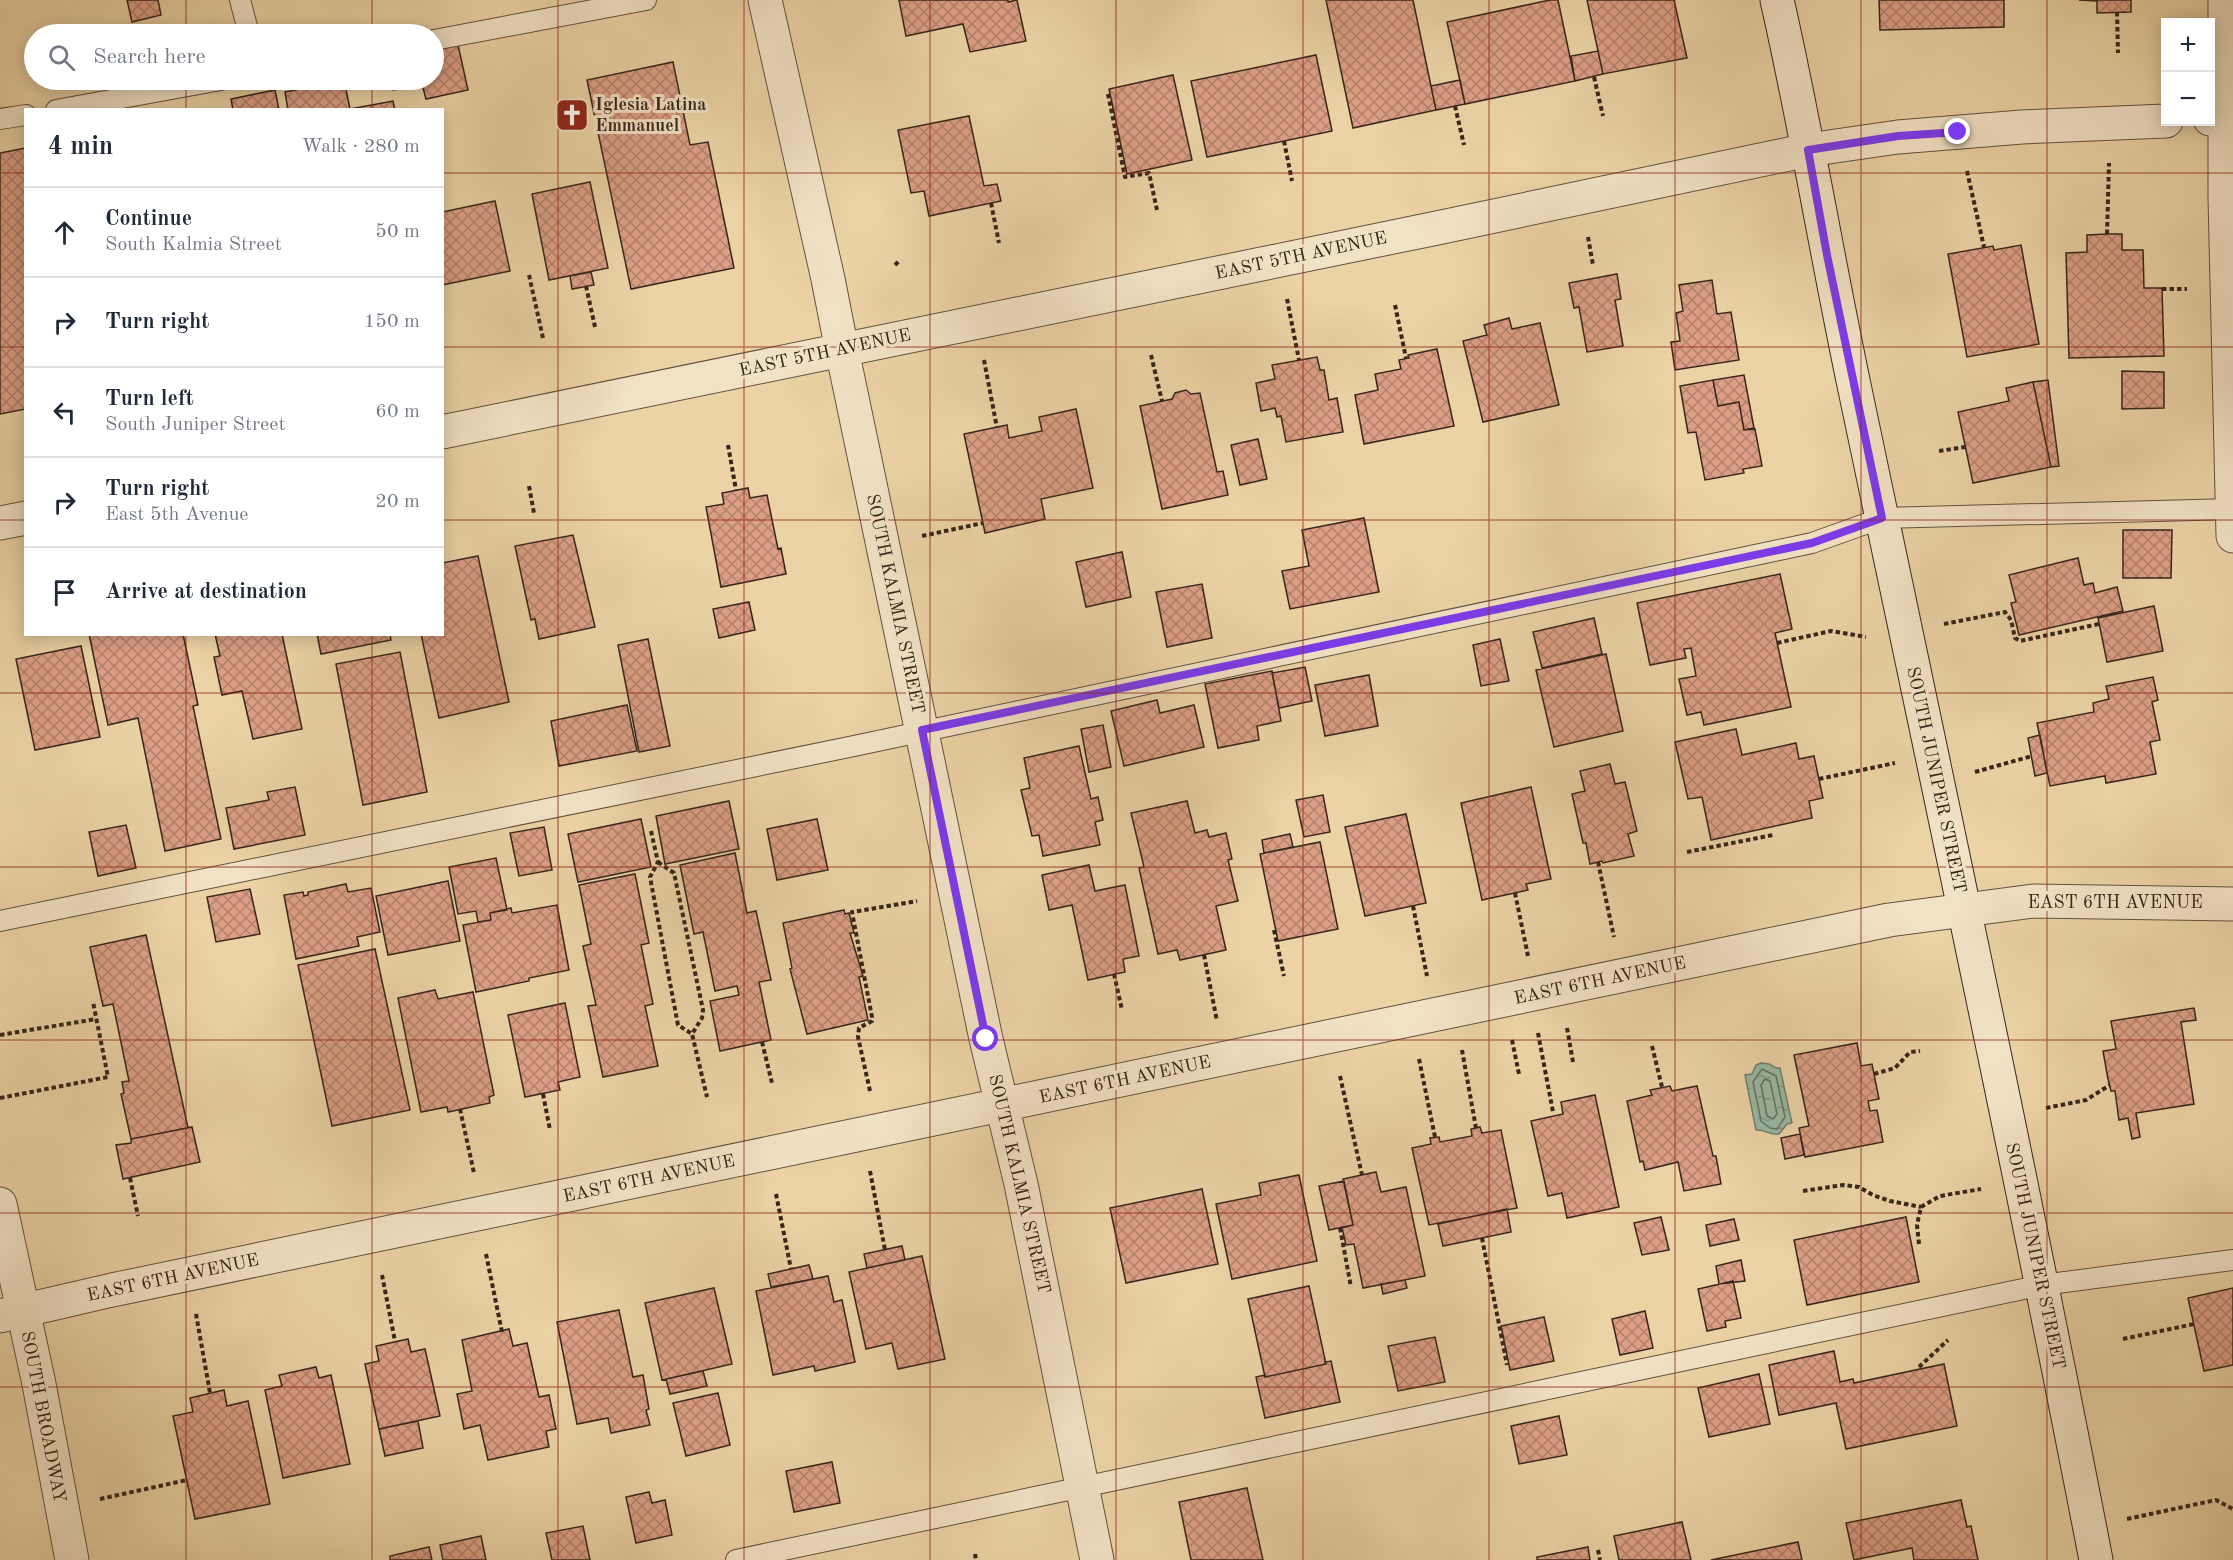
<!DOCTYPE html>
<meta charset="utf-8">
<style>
body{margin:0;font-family:"Old Standard TT",serif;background:#f6f6f7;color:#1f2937}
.controls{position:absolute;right:18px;top:18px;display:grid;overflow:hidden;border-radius:0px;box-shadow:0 3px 15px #0003}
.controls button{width:54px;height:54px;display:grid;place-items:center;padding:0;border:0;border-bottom:2px solid #e0e1e3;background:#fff;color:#1f2937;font:30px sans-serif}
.stop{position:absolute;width:18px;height:18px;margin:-14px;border:4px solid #7c3aed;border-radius:50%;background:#fff}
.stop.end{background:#7c3aed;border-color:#fff;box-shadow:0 2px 6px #0008}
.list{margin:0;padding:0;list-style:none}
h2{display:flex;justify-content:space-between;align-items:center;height:78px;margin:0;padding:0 24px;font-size:26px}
h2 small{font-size:20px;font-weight:400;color:#747a83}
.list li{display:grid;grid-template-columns:39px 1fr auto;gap:18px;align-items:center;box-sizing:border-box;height:90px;padding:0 24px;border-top:2px solid #e0e1e3}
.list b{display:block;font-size:22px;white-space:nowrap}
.list p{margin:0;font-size:20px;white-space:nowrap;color:#747a83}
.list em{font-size:20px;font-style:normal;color:#747a83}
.icon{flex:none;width:33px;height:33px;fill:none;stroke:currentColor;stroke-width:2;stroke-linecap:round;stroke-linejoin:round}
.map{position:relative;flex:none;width:2233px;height:1560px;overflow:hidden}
.search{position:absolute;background:#fff;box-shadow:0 3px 15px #0003;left:24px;top:24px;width:420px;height:66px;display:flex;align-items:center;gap:15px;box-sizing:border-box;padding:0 21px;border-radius:33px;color:#747a83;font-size:22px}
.panel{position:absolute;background:#fff;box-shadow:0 3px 15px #0003;left:24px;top:108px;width:420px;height:528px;border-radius:0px}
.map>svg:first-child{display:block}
.water{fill:url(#water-ripples);stroke:#717e6e;stroke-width:1.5}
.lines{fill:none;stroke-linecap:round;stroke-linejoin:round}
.shore{stroke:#686f60;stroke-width:1.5}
.building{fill:url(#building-cross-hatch);stroke:#37261b;stroke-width:1.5}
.service-casing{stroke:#64513e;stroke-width:22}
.minor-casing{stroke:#64513e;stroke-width:35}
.tertiary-casing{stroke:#64513e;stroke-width:35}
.secondary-casing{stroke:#37261b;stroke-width:35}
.path{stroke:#37261b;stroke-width:4;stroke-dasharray:4.5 3;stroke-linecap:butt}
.service{stroke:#f2e2c5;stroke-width:20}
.minor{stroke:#f2e2c5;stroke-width:33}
.tertiary{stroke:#f2e2c5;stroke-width:33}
.secondary{stroke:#f2e2c5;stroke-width:33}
.route{stroke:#7c3aed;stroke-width:8}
.grid{fill:none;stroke:#8f2418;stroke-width:1.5;stroke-opacity:0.55}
.labels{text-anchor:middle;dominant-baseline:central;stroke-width:6;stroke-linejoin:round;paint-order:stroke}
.poi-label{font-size:18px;font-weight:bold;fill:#37261b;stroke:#f2e2c5;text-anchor:start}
.street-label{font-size:18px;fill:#37261b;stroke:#f2e2c5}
</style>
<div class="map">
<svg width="2233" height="1560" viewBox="0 0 2233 1560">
<defs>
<pattern id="water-ripples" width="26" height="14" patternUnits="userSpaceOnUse" patternTransform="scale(1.5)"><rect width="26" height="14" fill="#98b8a5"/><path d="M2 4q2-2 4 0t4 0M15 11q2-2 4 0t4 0" fill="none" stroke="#7d9586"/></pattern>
<pattern id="building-cross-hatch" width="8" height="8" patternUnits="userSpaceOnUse" patternTransform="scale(1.5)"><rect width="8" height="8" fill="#dc9f85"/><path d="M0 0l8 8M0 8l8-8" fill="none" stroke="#b3816c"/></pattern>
</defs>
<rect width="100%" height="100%" fill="#ebd3a6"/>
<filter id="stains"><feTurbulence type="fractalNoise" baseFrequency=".00333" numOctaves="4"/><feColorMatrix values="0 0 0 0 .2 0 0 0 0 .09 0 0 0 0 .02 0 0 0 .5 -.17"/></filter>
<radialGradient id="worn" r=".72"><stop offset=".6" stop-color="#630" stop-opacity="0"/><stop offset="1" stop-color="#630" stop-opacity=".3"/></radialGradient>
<!-- water -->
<path class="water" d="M1761 1063 1769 1064 1776 1068H1780L1792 1123 1787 1124 1779 1134C1770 1136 1765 1129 1756 1130L1745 1075 1752 1074 1756 1065Z"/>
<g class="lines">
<!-- shore -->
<path class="shore" d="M1762 1069 1776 1076 1785 1117 1777 1129 1770 1128 1761 1121 1753 1082Z
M1765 1079 1770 1081 1777 1114 1773 1119 1767 1116 1761 1085Z"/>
</g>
<!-- building -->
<path class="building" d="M127 0H158L161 15 132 22Z
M899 0H1008V2L1017 0 1026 41 970 52 963 24 906 36Z
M1326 0H1413L1436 110 1353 128Z
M1550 0H1558L1575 81 1465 104 1447 22Z
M1587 0H1674L1687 58 1603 74Z
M1879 0H2004V27L1880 30Z
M2131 0V12L2097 13V1L2079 0Z
M458 45 468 90 426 99 421 80H434V51Z
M1598 51 1603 74 1575 81 1571 56Z
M1316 55 1332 131 1207 157 1191 81Z
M673 62 690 145 708 142 734 268 631 289 587 80Z
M1173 75 1192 160 1127 174 1109 89Z
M344 80 350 109 393 101 395 110H288L285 92Z
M390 80H421L422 85 393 90Z
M1460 80 1465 104 1436 110 1431 86Z
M275 90 279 110H233L231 99Z
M969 116 984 186 997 184 1001 201 929 216 924 191 911 193 898 130Z
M26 148V409L0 414V153Z
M590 182 608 268 549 280 532 194Z
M495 201 510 271 442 285V212Z
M2107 234H2122V250H2143L2144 288H2162L2164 356 2069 358 2066 253 2087 252V235Z
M2021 245 2039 344 1967 357 1948 254 1993 246 1994 250Z
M591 272 594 285 572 289 570 276Z
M1617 274 1621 299 1615 300 1623 346 1587 352 1579 307 1574 308 1569 283Z
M1712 280 1717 314 1731 312 1739 360 1675 370 1671 342 1680 341 1676 313 1683 311 1679 285Z
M1509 318 1512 329 1540 323 1559 405 1483 422 1463 341 1487 335 1484 325Z
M1437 349 1454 426 1364 444 1355 395 1378 390 1375 374 1401 369 1399 360 1409 358 1408 355Z
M1317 357 1320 370H1324L1329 400 1337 398 1343 432 1286 442 1281 416 1277 417 1275 408 1261 411 1256 383 1275 379 1272 365Z
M2122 371 2164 372V408L2122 409Z
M1744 375 1754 428 1744 430 1739 402 1718 406 1713 380Z
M1713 380 1718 406 1739 402 1744 430 1755 429 1762 466 1743 469 1744 473 1705 480 1696 432 1688 433 1680 386Z
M2048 380 2059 466 2051 467 2033 382Z
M2033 382 2051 467 1973 483 1958 412 2009 401 2006 388Z
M1186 390 1191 394 1200 393 1217 472 1223 471 1228 495 1162 509 1140 406 1172 399 1175 393Z
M1076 409 1093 488 1041 499 1045 519 985 533 964 434 1007 425 1009 438 1042 431 1039 417Z
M1258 439 1267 479 1240 485 1231 445Z
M748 488 750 498 767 495 778 549 781 548 786 574 721 587 706 507 724 504 722 493Z
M1364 518 1379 592 1290 609 1282 571 1309 566 1302 530Z
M2123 530H2172L2171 578H2123Z
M573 535 595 627 539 639 535 619 531 620 515 546Z
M1122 552 1131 597 1086 607 1076 562Z
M478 556 509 702 439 718 421 634H442V563Z
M2078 558 2084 585 2093 583 2095 593 2117 587 2123 611 2019 635 2011 603 2016 602 2009 575Z
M1780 574 1792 629 1775 633 1791 707 1704 725 1701 712 1687 715 1679 679 1696 676 1691 648 1684 649 1686 658 1650 665 1637 603Z
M1202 584 1212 638 1167 647 1156 592Z
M749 602 755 630 719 638 713 609Z
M2154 606 2163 651 2107 662 2098 618Z
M1594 618 1602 654 1542 668 1533 632Z
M89 634H183L198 705 193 706 221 839 165 851 138 718 108 725Z
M215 634H282L302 729 253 739 242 691 222 695 214 657 220 656Z
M317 634H390L391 640 321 654Z
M648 639 670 746 639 752 618 645Z
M1500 639 1509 681 1481 686 1473 645Z
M81 646 100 737 35 750 16 659Z
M400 652 427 792 363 805 336 664Z
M1606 654 1623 731 1554 747 1536 670Z
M1305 667 1312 701 1279 708 1272 673Z
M1272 671 1281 721 1257 726 1259 740 1218 748 1205 684Z
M1369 675 1378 726 1325 736 1315 685Z
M2153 677 2158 700 2152 702 2160 740 2150 742 2156 774 2106 783 2105 776 2050 786 2037 723 2094 712 2093 703 2109 699 2106 686Z
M1157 700 1160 713 1194 705 1204 747 1124 766 1111 711Z
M627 705 637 751 559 766 551 721Z
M1103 725 1111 767 1089 772 1081 729Z
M1736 729 1742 755 1796 743 1799 759 1814 756 1823 798 1809 801 1812 818 1711 840 1702 797 1688 799 1675 742Z
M2040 735 2047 773 2035 776 2028 738Z
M1079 746 1091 799 1098 797 1103 820 1095 822 1100 845 1043 856 1039 835 1032 836 1021 790 1030 788 1024 758Z
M1610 764 1615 784 1625 782 1637 831 1628 834 1634 856 1603 863 1602 861 1590 864 1586 843H1583L1572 794 1585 791 1580 771Z
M295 787 305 835 234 849 226 808 269 800 267 792Z
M1531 787 1551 879 1526 884 1528 890 1482 900 1461 803Z
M1323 795 1330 832 1304 837 1296 800Z
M729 801 739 849 665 864 656 816Z
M1187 801 1195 833 1207 830 1209 837 1226 833 1232 859 1228 860 1238 901 1216 906 1226 950 1180 960 1177 950 1158 954 1139 868 1144 867 1131 813Z
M1406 814 1426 903 1365 916 1345 827Z
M641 819 651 867 578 882 568 834Z
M817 819 828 870 777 880 767 829Z
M126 825 136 868 98 876 89 832Z
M544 827 552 870 519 876 510 833Z
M1290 834 1293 847 1264 853 1262 840Z
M1320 842 1338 929 1278 941 1260 854Z
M735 853 747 913 756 911 771 980 759 982 771 1040 720 1051 710 1001 739 995 737 986 715 991 703 932 694 934 680 865Z
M496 858 507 910 490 913 491 920 478 922 476 911 458 914 449 867Z
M1089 865 1095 891 1125 885 1139 956 1123 959 1125 972 1088 980 1072 905 1049 910 1042 875Z
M635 874 649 943 641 945 653 1004 645 1006 658 1066 603 1077 588 1006 596 1005 583 946 591 944 579 885Z
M448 881 460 941 388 955 376 896Z
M346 884 348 892 371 888 380 932 357 937 359 946 296 959 284 895 303 892 304 896 308 895V892Z
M250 889 260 934 216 942 207 897Z
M557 905 569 970 529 978V981L476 992 463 925 491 920 490 913 511 908 512 913Z
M844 910 845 914 849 913 854 933H850L863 976 859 977 868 1020 807 1034 790 969 792 968 783 923Z
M146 935 188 1128 131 1139 121 1094 124 1093 122 1082 129 1081 113 1004 103 1006 90 947Z
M375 949 410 1110 332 1126 298 965Z
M435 990 438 999 473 992 494 1095 489 1097 490 1103 448 1112 447 1107 421 1112 398 998Z
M565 1003 580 1077 558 1082 560 1090 525 1097 508 1015Z
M2194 1008 2196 1020 2181 1022 2194 1104 2136 1113 2140 1137 2132 1139 2128 1118 2119 1120 2115 1091H2111L2108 1079 2103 1051 2116 1049 2111 1021Z
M1857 1043 1861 1066 1872 1064 1879 1099 1868 1101 1870 1111 1877 1110 1883 1142 1805 1157 1799 1128 1809 1126 1794 1055Z
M1670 1086 1672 1091 1697 1086 1713 1156H1716L1721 1184 1684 1191 1678 1162 1645 1170 1643 1161 1640 1162 1627 1101 1652 1095 1650 1090Z
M1595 1095 1619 1207 1567 1218 1562 1193 1548 1196 1531 1121 1563 1114 1561 1102Z
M192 1127 200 1162 123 1179 116 1145 131 1143V1139Z
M1480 1127 1482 1133 1501 1130 1517 1208 1429 1225 1412 1148 1431 1144 1430 1138 1439 1137 1440 1142 1472 1136 1471 1129Z
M1800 1134 1804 1155 1785 1159 1781 1138Z
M1376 1172 1381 1192 1406 1187 1425 1276 1363 1288 1354 1244 1346 1245 1342 1228 1353 1225 1343 1179Z
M1299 1175 1317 1261 1232 1279 1216 1204 1261 1195 1259 1183Z
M1344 1181 1353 1225 1329 1230 1319 1186Z
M1202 1189 1218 1264 1126 1283 1110 1208Z
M1507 1209 1511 1232 1443 1246 1438 1224Z
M1661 1217 1669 1250 1642 1255 1634 1223Z
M1906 1217 1919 1282 1807 1305 1794 1240Z
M1734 1219 1739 1240 1710 1246 1706 1225Z
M902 1246 905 1260 867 1268 864 1254Z
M922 1256 945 1359 898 1369 892 1343 866 1349 849 1272Z
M1741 1260 1745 1281 1719 1284 1716 1266Z
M809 1265 813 1279 771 1287 768 1274Z
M828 1276 834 1302 842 1300 855 1362 815 1371 814 1366 773 1375 756 1291Z
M1405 1280 1407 1288 1383 1294 1381 1284Z
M1733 1281 1741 1318 1725 1321 1726 1327 1707 1331 1698 1289Z
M1309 1286 1326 1364 1265 1377 1248 1299Z
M714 1288 732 1364 662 1380 645 1303Z
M2233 1288V1365L2204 1371 2188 1298Z
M619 1310 633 1377 643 1375 649 1409 646 1410 650 1425 611 1433 608 1418 577 1424 557 1322Z
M1645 1311 1653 1348 1620 1355 1612 1319Z
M1544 1317 1554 1361 1510 1370 1501 1326Z
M509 1329 513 1346 527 1343 539 1397 549 1395 556 1429 546 1431 549 1447 488 1460 480 1425 464 1429 457 1394 472 1391 462 1340Z
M1435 1337 1445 1382 1398 1391 1388 1346Z
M408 1339 411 1352 425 1349 440 1416 379 1429 365 1364 379 1361 376 1346Z
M1834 1351 1840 1382 1853 1379 1854 1383 1944 1364 1957 1426 1846 1449 1836 1403 1779 1415 1769 1365Z
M1331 1361 1340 1402 1265 1418 1256 1377 1265 1375V1377L1326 1364 1325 1362Z
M316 1367 319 1378 331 1375 350 1464 283 1478 265 1390 282 1386 279 1375Z
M703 1371 707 1386 670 1394 666 1379Z
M1759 1374 1770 1424 1709 1437 1698 1388Z
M224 1390 227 1406 248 1401 270 1504 195 1519 173 1416 193 1412 190 1398Z
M718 1393 730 1445 686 1456 673 1403Z
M1559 1416 1567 1455 1519 1464 1511 1426Z
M418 1421 423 1448 385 1456 379 1429Z
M832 1462 840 1503 794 1512 786 1471Z
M1247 1488 1263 1560H1191L1179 1502Z
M649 1492 652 1503 665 1500 672 1535 636 1543 626 1497Z
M1961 1500 1967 1527 1971 1526 1978 1560H1914L1912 1548 1854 1560 1846 1523Z
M1682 1522 1691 1560H1619L1614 1536Z
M583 1526 590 1560H552L546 1533Z
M481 1536 486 1560H443L440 1545Z
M1798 1542 1802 1560H1711Z
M429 1547 432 1560H390V1556Z
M1588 1547 1590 1560H1537V1557Z"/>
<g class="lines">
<!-- service casing -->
<g class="service-casing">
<path id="service" d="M240 0 249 34
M434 40 646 0
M56 110 221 80
M0 119 26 115
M0 921 854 746 1812 543 1882 518 2233 509
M736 1560 2042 1285 2233 1260"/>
</g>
<!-- minor casing -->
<g class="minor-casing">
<path id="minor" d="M2225 0V198L2233 536
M842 350 986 1039 1021 1184 1097 1560
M0 1316 112 1290 1889 920 2033 901 2233 904"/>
</g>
<!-- tertiary casing -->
<g class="tertiary-casing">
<path id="tertiary" d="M765 0 828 279 842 350
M2210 119 2233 118
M442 432 1437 228 1808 150 1898 137 2022 127 2166 121
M0 523 26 518
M0 1204 39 1384 72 1560"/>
</g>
<!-- secondary casing -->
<g class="secondary-casing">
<path id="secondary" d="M1777 0C1806 127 1827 257 1854 385 1936 776 2020 1167 2096 1560"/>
</g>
<!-- path -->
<path class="path" d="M2117 12 2118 53
M1594 77 1603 116
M1108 94 1125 177 1149 173 1157 210
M1455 106 1464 145
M1284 141 1292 181
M1967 171 1984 247
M991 203 999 243
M2107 234 2109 163
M1588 237 1593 265
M895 265 900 260
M529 275 543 338
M586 286 595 327
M2162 289H2187
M1287 299 1299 360
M1395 305 1406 358
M1151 355 1162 401
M984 360 997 428
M728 445 736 490
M1939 451 1965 447
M529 486 534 513
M922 536 983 523
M1944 624 2005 612 2011 620 2015 638 2020 641 2099 624
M1777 643 1831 631 1866 637
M1975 772 2032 756
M1819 779 1895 763
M651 831 658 862 650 877 678 1025 692 1034
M1687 852 1773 835
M658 862 674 873 703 1010 702 1018 692 1034 707 1097
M1598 862 1614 937
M1515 893 1528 956
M1413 906 1427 976
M1274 930 1284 976
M1204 955 1217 1021
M1114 974 1122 1010
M1567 1028 1573 1062
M1538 1033 1553 1112
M0 1035 96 1019
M1512 1040 1519 1074
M762 1042 772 1083
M1652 1046 1662 1087
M1462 1050 1476 1128
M1419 1059 1435 1137
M1874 1074 1895 1068 1910 1052 1920 1051
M1340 1076 1362 1175
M870 1091 858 1037 859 1028 872 1021V1017L852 912 917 901
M543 1094 550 1130
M0 1098 108 1077 93 1002
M2046 1108 2086 1100 2110 1085
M460 1109 474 1173
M870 1171 885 1250
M130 1178 138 1216
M1803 1191 1843 1185 1859 1187 1873 1195 1890 1201 1921 1207
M776 1194 791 1269
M1340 1228 1351 1287
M1482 1238 1507 1365
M1919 1244 1917 1225 1921 1207 1940 1196 1981 1189
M486 1254 502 1332
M382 1275 395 1341
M196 1314 210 1393
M2123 1339 2194 1324
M1919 1367 1948 1340
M100 1499 187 1480
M2127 1519 2216 1500 2233 1509
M1598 1550 1600 1560
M975 1554 976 1560"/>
<!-- service -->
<use href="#service" class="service"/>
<!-- minor -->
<use href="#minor" class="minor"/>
<!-- tertiary -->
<use href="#tertiary" class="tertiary"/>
<!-- secondary -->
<use href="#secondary" class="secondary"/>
</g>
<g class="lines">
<!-- route -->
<path class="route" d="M986 1039 922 730 1812 543 1882 518 1827 255 1808 150 1898 136 1958 132"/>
</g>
<!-- grid -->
<path class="grid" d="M186 0V34M372 0V34M558 0V1560M744 0V1560M930 0V1560M1116 0V1560M1303 0V1560M1489 0V1560M1675 0V1560M1861 0V1560M2047 0V1560M186 80V110M372 80V110M0 173H26M442 173H2233M0 347H26M442 347H2233M0 520H26M442 520H2233M186 634V1560M372 634V1560M0 693H2233M0 867H2233M0 1040H2233M0 1213H2233M0 1387H2233"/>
<!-- icons -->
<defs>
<g id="church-square" transform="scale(1.725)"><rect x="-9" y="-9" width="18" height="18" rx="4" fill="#8f2418" stroke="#f2e2c5"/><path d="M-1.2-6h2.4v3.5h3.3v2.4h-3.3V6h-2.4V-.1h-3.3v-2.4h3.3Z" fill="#fff"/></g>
</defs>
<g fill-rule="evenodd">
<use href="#church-square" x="572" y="115"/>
</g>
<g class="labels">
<!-- poi labels -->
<g class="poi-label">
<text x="595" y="105">Iglesia Latina<tspan x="595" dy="21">Emmanuel</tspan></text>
</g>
<!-- street labels -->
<g class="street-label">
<text transform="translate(1301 256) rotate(-12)">EAST 5TH AVENUE</text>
<text transform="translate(825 353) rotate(-12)">EAST 5TH AVENUE</text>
<text transform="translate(895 604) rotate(78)">SOUTH KALMIA STREET</text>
<text transform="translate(1936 780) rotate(78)">SOUTH JUNIPER STREET</text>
<text x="2115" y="903">EAST 6TH AVENUE</text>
<text transform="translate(1600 981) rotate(-12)">EAST 6TH AVENUE</text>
<text transform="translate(1125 1080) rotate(-12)">EAST 6TH AVENUE</text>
<text transform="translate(649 1179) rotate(-12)">EAST 6TH AVENUE</text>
<text transform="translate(1019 1184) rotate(77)">SOUTH KALMIA STREET</text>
<text transform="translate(2035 1256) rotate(78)">SOUTH JUNIPER STREET</text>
<text transform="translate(173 1278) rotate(-12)">EAST 6TH AVENUE</text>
<text transform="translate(43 1417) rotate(79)">SOUTH BROADWAY</text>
</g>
</g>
<rect width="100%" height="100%" filter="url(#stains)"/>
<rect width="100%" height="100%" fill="url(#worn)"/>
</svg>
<div class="controls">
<button>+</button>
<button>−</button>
</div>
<div class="stop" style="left:986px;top:1039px"></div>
<div class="stop end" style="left:1958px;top:132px"></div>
<div class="search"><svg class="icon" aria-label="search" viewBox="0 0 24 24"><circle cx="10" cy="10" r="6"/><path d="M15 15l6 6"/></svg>Search here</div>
<section class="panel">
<h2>4 min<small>Walk · 280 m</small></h2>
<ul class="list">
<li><svg class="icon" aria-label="ahead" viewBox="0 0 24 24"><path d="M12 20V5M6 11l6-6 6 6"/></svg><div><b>Continue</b><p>South Kalmia Street</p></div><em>50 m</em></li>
<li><svg class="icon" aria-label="right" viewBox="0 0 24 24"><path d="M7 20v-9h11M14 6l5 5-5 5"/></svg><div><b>Turn right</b></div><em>150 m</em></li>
<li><svg class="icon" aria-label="left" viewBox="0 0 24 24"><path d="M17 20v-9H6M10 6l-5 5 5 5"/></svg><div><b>Turn left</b><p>South Juniper Street</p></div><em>60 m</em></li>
<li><svg class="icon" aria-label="right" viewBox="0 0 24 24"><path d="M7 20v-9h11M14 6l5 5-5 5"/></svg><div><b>Turn right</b><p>East 5th Avenue</p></div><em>20 m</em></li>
<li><svg class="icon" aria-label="arrive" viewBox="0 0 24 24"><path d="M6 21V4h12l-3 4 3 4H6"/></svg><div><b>Arrive at destination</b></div></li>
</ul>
</section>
</div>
